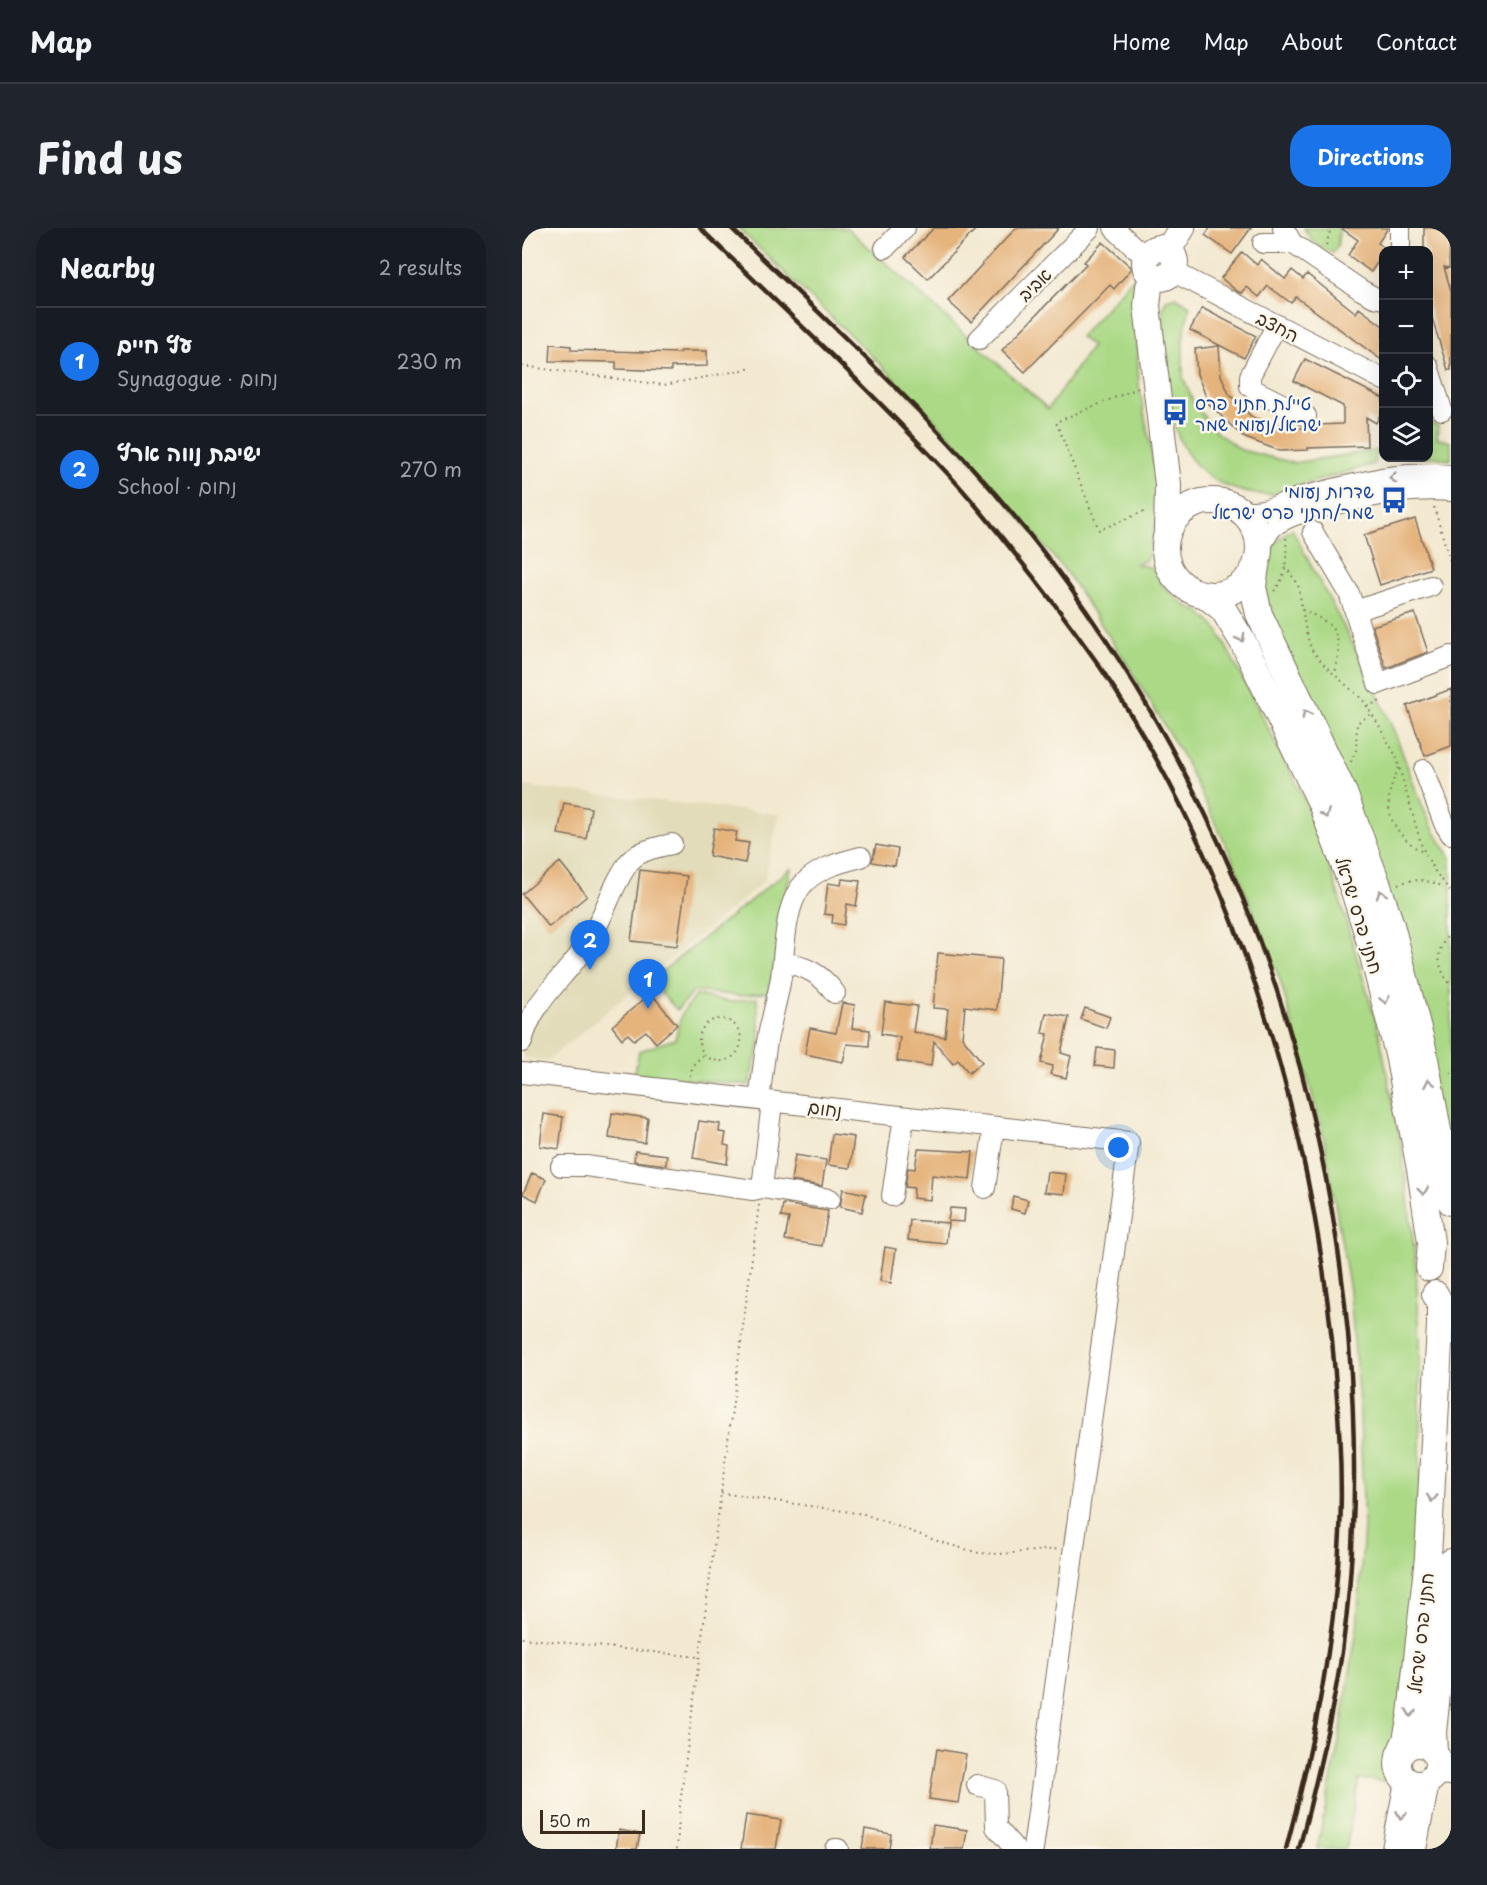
<!DOCTYPE html>
<meta charset="utf-8">
<style>
body{margin:0;font-family:"Playpen Sans","Playpen Sans Hebrew",sans-serif;background:#20242c;color:#f1f3f6}
.controls{position:absolute;right:18px;top:18px;display:grid;overflow:hidden;border-radius:12px;box-shadow:0 6px 24px #0002}
.controls button{width:54px;height:54px;display:grid;place-items:center;padding:0;border:0;border-bottom:2px solid #363941;background:#171b24;color:#f1f3f6;font:30px sans-serif}
.scale{position:absolute;left:18px;bottom:15px;width:105px;box-sizing:border-box;padding-left:6px;border:3px solid #3b2a1e;border-top:0;font-size:16px;line-height:21px;white-space:nowrap;color:#3b2a1e;-webkit-text-stroke:4px #fbf7ec;paint-order:stroke}
.you{position:absolute;left:597px;top:920px;width:21px;height:21px;margin:-15px;border:4px solid #fff;border-radius:50%;background:#1a73e8;box-shadow:0 0 0 9px #1a73e833}
.badge{display:grid;place-items:center;width:39px;height:39px;border-radius:50%;background:#1a73e8;color:#fff;font-size:20px;font-weight:700}
.pin{position:absolute;translate:-50% -50px;filter:drop-shadow(0 2px 3px #0008)}
.pin::after{content:'';position:absolute;top:32px;width:21px;height:18px;background:inherit;clip-path:polygon(0 0,100% 0,50% 100%)}
.list{margin:0;padding:0;list-style:none}
h2{display:flex;justify-content:space-between;align-items:center;height:78px;margin:0;padding:0 24px;font-size:26px}
h2 small{font-size:20px;font-weight:400;color:#9ea1a6}
.list li{display:grid;grid-template-columns:39px 1fr auto;gap:18px;align-items:center;box-sizing:border-box;height:108px;padding:0 24px;border-top:2px solid #363941}
.list b{display:block;font-size:22px;white-space:nowrap}
.list p{margin:0;font-size:20px;white-space:nowrap;color:#9ea1a6}
.list em{font-size:20px;font-style:normal;color:#9ea1a6}
.icon{flex:none;width:33px;height:33px;fill:none;stroke:currentColor;stroke-width:2;stroke-linecap:round;stroke-linejoin:round}
.map{position:relative;flex:none;width:929px;height:1621px;overflow:hidden;border-radius:24px}
header{display:flex;align-items:center;gap:36px;box-sizing:border-box;height:84px;padding:0 30px;background:#171b24;border-bottom:2px solid #363941}
header strong{font-size:28px}
nav{display:flex;gap:33px;margin-inline-start:auto;font-size:21px}
.intro{display:flex;align-items:center;justify-content:space-between;box-sizing:border-box;height:144px;padding:0 36px}
h1{margin:0;font-size:42px}
.button{padding:15px 27px;border-radius:24px;background:#1a73e8;color:#fff;font-size:21px;font-weight:700}
main{display:flex;gap:36px;padding:0 36px}
aside{flex:1;background:#171b24;border-radius:24px;box-shadow:0 6px 24px #0002}
.map>svg:first-child{display:block}
.built{fill:#e2dcba}
.green{fill:#abd986;stroke:#738252;stroke-width:1.5}
.building{fill:#e5b37c}
.lines{fill:none;stroke-linecap:round;stroke-linejoin:round}
.minor-casing{stroke:#7b6d5d;stroke-width:22}
.major-casing{stroke:#7b6d5d;stroke-width:28}
.path{stroke:#7b6d5d;stroke-width:2;stroke-dasharray:1.5 4.5;stroke-linecap:butt}
.minor{stroke:#fff;stroke-width:20}
.major{stroke:#fff;stroke-width:26}
.rail{stroke:#3b2a1e;stroke-width:4.5}
.oneway{stroke:#a79f9a}
.labels{text-anchor:middle;dominant-baseline:central;stroke-width:5;stroke-linejoin:round;paint-order:stroke}
.street-label{font-size:18px;fill:#3b2a1e;stroke:#fbf7ec}
.transit-label{font-size:18px;fill:#164399;stroke:#fbf7ec;text-anchor:start}
</style>
<header>
<strong>Map</strong>
<nav><a>Home</a><a>Map</a><a>About</a><a>Contact</a></nav>
</header>
<div class="intro"><h1>Find us</h1><a class="button">Directions</a></div>
<main>
<aside>
<h2>Nearby<small>2 results</small></h2>
<ul class="list">
<li><span class="badge">1</span><div><b>עץ חיים</b><p>Synagogue · נחום</p></div><em>230 m</em></li>
<li><span class="badge">2</span><div><b>ישיבת נווה ארץ</b><p>School · נחום</p></div><em>270 m</em></li>
</ul>
</aside>
<div class="map">
<svg width="929" height="1621" viewBox="0 0 929 1621">
<rect width="100%" height="100%" fill="#fbf7ec"/>
<filter id="ink" filterUnits="userSpaceOnUse"><feTurbulence type="fractalNoise" baseFrequency=".0167" numOctaves="2"/><feDisplacementMap in="SourceGraphic" scale="12" xChannelSelector="R" yChannelSelector="G"/><feConvolveMatrix kernelMatrix="1 2 1 2 8 2 1 2 1" color-interpolation-filters="sRGB"/></filter>
<filter id="wash" filterUnits="userSpaceOnUse"><feTurbulence type="fractalNoise" baseFrequency=".008" numOctaves="4" result="noise"/><feDisplacementMap in="SourceGraphic" scale="24" xChannelSelector="R" yChannelSelector="G"/><feGaussianBlur stdDeviation="1.35" result="paint"/><feColorMatrix in="noise" values="0 0 0 0 0 0 0 0 0 0 0 0 0 0 0 0 0 1.4 0 .05"/><feComposite in="paint" operator="in"/></filter>
<g filter="url(#wash)">
<rect width="100%" height="100%" fill="#f3e9d1"/>
<!-- built -->
<path class="built" d="M0 558 257 586 242 654 25 833 0 830Z"/>
<!-- green -->
<path class="green" d="M216 0H325L526 181 570 118 558 109 612 49 617 158 639 273 625 332 614 336 631 340 642 359 663 377 678 384 695 401 785 576 812 652 857 804 880 923 893 1028 898 1111V1249L887 1403 877 1491 866 1554 837 1551 824 1621H795L816 1519 835 1401 842 1299 838 1188 828 1063 801 905 758 752 710 629 660 527 606 437 545 345 431 211 357 135Z
M782 0H817L816 17 811 25C798 19 788 14 782 0Z
M654 69 668 78 661 111V149L672 176 694 204 719 222 772 235 856 222 852 236C827 243 802 251 777 258 768 260 759 265 751 266 734 268 716 263 702 257 636 227 644 141 641 81L644 72Z
M907 194 916 198 915 210 929 214V232L913 229 883 230H906Z
M770 301C804 367 842 432 871 501 889 543 900 592 929 629V932L740 357C745 326 744 319 770 301Z
M269 640 247 764 218 768 172 763 155 782 128 753Z
M174 767 210 774 235 770 238 814 227 857 112 846 117 823 153 811 160 785Z"/>
<g id="blocks">
<!-- building -->
<path class="building" d="M412 0H455L406 51 383 29Z
M494 0H537L449 94 426 73Z
M688 0H729L710 26 683 7Z
M819 0H866L856 15 865 22H861V26L849 44 826 27 836 12Z
M902 0H928L927 40 922 39 929 63V142H926L906 77V22H902Z
M581 14 610 40 592 61 588 57 503 144 480 122 564 36 562 34Z
M720 24 735 37 739 31 763 51 770 42 781 51 785 46 834 85 837 80 861 98V133L774 69 769 75 746 58 737 69 725 59 720 65 715 63 699 50Z
M680 80 734 108 722 130 668 102Z
M29 116 49 118V122L158 125V123H185V138L149 139V143L94 141V134L28 133Z
M697 118 699 147 707 166 730 189 759 200H785L794 197 821 196V178L772 153 783 131 861 170V180L854 195 844 189 845 218 786 220V222L758 223 721 209 687 176 675 146 673 121Z
M893 291 909 340 858 357 842 307Z
M893 385 906 424 864 440 850 398Z
M929 461V518L903 528 885 478Z
M42 575 69 580 64 611 36 606Z
M192 600 215 604 213 613 227 615 223 635 187 628Z
M354 617 376 621 373 638 350 634Z
M38 634 65 668 27 699 0 666Z
M118 642 165 648 155 718 109 713Z
M320 651 338 653 334 678 325 676 322 697 310 695 311 687 302 686 306 655 319 657Z
M416 725 479 731 475 782 443 778 440 809 460 834 447 845 436 832 431 836 412 813 409 838 375 833 378 809 359 806 363 774 395 778 391 804 423 809 426 781 411 780Z
M129 765 155 797 134 815 124 803 112 812 106 806 100 811 90 798Z
M320 775 333 777 330 800 348 802 347 818 325 816 321 834 283 826 288 800 314 805Z
M563 780 588 789 584 800 559 791Z
M524 785 547 789 539 825 549 828 544 850 528 846 531 838 519 835 526 806 520 805Z
M575 820 593 822 592 840 573 838Z
M90 885 126 890 123 915 87 910Z
M22 886 41 889 37 921 18 918Z
M177 893 198 896 197 904 204 905 202 917 207 918 205 936 171 930Z
M310 906 332 909 328 940 306 937Z
M396 921 451 924 448 951 410 947 408 972 391 970 392 960 383 959 386 940 393 941Z
M113 923 145 927 144 937 112 933Z
M273 927 304 932 300 958 269 953Z
M525 944 544 946 542 966 522 964Z
M10 945 24 951 15 973 1 966Z
M321 961 344 966 340 984 318 979Z
M491 968 506 972 503 985 489 981Z
M261 976 306 983 300 1018 263 1012 267 990 259 989Z
M428 980 443 981 442 994 426 993Z
M388 992 426 995 424 1016 386 1012Z
M363 1019 374 1021 369 1055 358 1053Z
M415 1521 444 1526 436 1575 407 1571Z
M224 1587 259 1592 254 1621H219Z
M411 1597 445 1602 442 1621H408Z
M343 1601 369 1606 367 1621H340Z
M97 1602 118 1606 115 1621H94Z"/>
</g>
</g>
<g filter="url(#ink)">
<use href="#blocks" fill-opacity="0" stroke="#7b6d5d" stroke-width="1.5"/>
<g class="lines">
<!-- minor casing -->
<g class="minor-casing">
<path id="minor" d="M592 0 614 21 625 27
M761 0 770 15 839 62 852 69 862 71
M878 0V22
M741 15H770
M363 20 383 0
M650 43 862 152
M754 98 728 148V158L734 163 784 188
M457 111 568 0
M906 138 920 182
M717 281C740 288 758 275 779 269 803 263 827 257 851 252 875 246 904 246 929 248
M791 304 827 365 856 456 929 428
M737 322C742 313 745 304 752 298 768 286 790 282 809 277 849 268 888 260 929 263
M833 383 909 358
M902 542 922 595 929 606
M261 734C285 739 298 745 313 765
M0 814C11 769 46 749 68 711 83 687 90 656 108 633 118 622 136 619 150 616
M0 845 607 914 511 1621
M237 872C240 851 242 829 246 808 250 788 256 769 259 749 263 722 262 683 278 660 291 641 319 634 339 629
M250 874 240 960 308 971
M39 938H64L231 962 240 960
M463 960 472 899
M370 968 382 889
M914 1546 929 1547
M455 1557 473 1562 474 1599 493 1621
M313 1621H316"/>
</g>
<!-- major casing -->
<g class="major-casing">
<path id="major" d="M623 35a15 15 0 1 1 30 0a15 15 0 1 1-30 0Z
M646 22 660 0
M632 48 627 59 625 78 646 257 645 307
M643 320a47 47 0 1 1 94 0a47 47 0 1 1-94 0Z
M734 338 731 359 737 386 822 565 855 655 869 697 901 820 929 974
M682 366 701 381 721 414 799 575 832 663 845 704 876 826 898 941 909 1014 907 1040
M876 1536a20 20 0 1 1 40 0a20 20 0 1 1-40 0Z
M912 1523 911 1504 929 1334
M877 1527 884 1512 889 1487 906 1329 918 1097V1075L913 1066
M873 1621 886 1554
M891 1621 904 1555"/>
</g>
<!-- path -->
<path class="path" d="M804 17 809 0
M0 138 142 157 231 140
M616 160 534 194 577 302 626 282
M912 279 929 336
M763 338 776 356 784 404 789 421 804 439 841 472 855 494 874 528 900 619 912 642 929 664
M752 363C765 349 765 328 764 309
M780 382C816 396 821 408 813 446
M845 478 859 473
M829 534 834 522 835 495 849 486
M877 540C857 577 867 604 902 625
M876 656C894 650 904 651 922 659
M929 705C912 720 915 741 929 757
M177 812a21 21 0 1 1 42 0a21 21 0 1 1-42 0Z
M929 845V846
M168 848 171 837 182 826
M199 1265 342 1286 418 1314 457 1325 478 1326 536 1321
M0 1410 177 1429
M155 1621 158 1576 237 977"/>
<!-- minor -->
<use href="#minor" class="minor"/>
<!-- major -->
<use href="#major" class="major"/>
<!-- rail -->
<path class="rail" d="M178 0C262 81 347 161 426 246 447 268 466 292 485 316 516 354 546 393 574 433 710 632 785 874 810 1112 816 1176 821 1240 818 1305 813 1412 792 1517 764 1621
M209 0C318 106 433 209 526 330 700 560 799 817 826 1105 835 1211 835 1318 820 1424 810 1491 794 1556 777 1621"/>
</g>
<!-- one-way arrows -->
<defs><path id="oneway-chevron" d="M-2-3.5L2.5 0L-2 3.5" fill="none" stroke-width="1.6" stroke-linecap="round" stroke-linejoin="round" transform="scale(1.5)"/></defs>
<g class="oneway">
<use href="#oneway-chevron" transform="translate(871 250) rotate(176)"/>
<use href="#oneway-chevron" transform="translate(719 410) rotate(62)"/>
<use href="#oneway-chevron" transform="translate(784 486) rotate(-116)"/>
<use href="#oneway-chevron" transform="translate(803 586) rotate(68)"/>
<use href="#oneway-chevron" transform="translate(859 666) rotate(-108)"/>
<use href="#oneway-chevron" transform="translate(863 772) rotate(76)"/>
<use href="#oneway-chevron" transform="translate(907 855) rotate(-101)"/>
<use href="#oneway-chevron" transform="translate(901 963) rotate(82)"/>
<use href="#oneway-chevron" transform="translate(910 1270) rotate(94)"/>
<use href="#oneway-chevron" transform="translate(889 1485) rotate(98)"/>
<use href="#oneway-chevron" transform="translate(879 1587) rotate(100)"/>
</g>
</g>
<!-- icons -->
<defs>
<g id="bus-bare" transform="scale(2.07)"><path d="M-5-6H5V4H4V6H2V4H-2V6H-4V4H-5ZM-3.5-4V0h7V-4ZM-3.5 1.2v1.5H-2V1.2ZM2 1.2v1.5H3.5V1.2Z" fill="#1a4fb4" stroke="#fbf7ec" stroke-width="2.5" paint-order="stroke"/></g>
</defs>
<g fill-rule="evenodd">
<use href="#bus-bare" x="653" y="184"/>
<use href="#bus-bare" x="872" y="272"/>
</g>
<g class="labels">
<!-- street labels -->
<g class="street-label">
<text transform="translate(512 56) rotate(-45)">אביב</text>
<text transform="translate(756 98) rotate(27)">החצב</text>
<text transform="translate(838 687) rotate(73)">חתני פרס ישראל</text>
<text transform="translate(303 880) rotate(7)">נחום</text>
<text transform="translate(898 1405) rotate(-84)">חתני פרס ישראל</text>
</g>
<!-- transit labels -->
<g class="transit-label">
<text x="673" y="174">טיילת חתני פרס<tspan x="673" dy="21">ישראל/נעומי שמר</tspan></text>
<text x="852" y="262" text-anchor="end">שדרות נעומי<tspan x="852" dy="21">שמר/חתני פרס ישראל</tspan></text>
</g>
</g>
</svg>
<div class="controls">
<button>+</button>
<button>−</button>
<button><svg class="icon" aria-label="locate" viewBox="0 0 24 24"><circle cx="12" cy="12" r="6"/><path d="M12 2v4M12 18v4M2 12h4M18 12h4"/></svg></button>
<button><svg class="icon" aria-label="layers" viewBox="0 0 24 24"><path d="M12 4l9 5-9 5-9-5zM3 14l9 5 9-5"/></svg></button>
</div>
<div class="scale">50 m</div>
<div class="you"></div>
<div class="pin badge" style="left:126px;top:781px">1</div>
<div class="pin badge" style="left:68px;top:742px">2</div>
</div>
</main>
